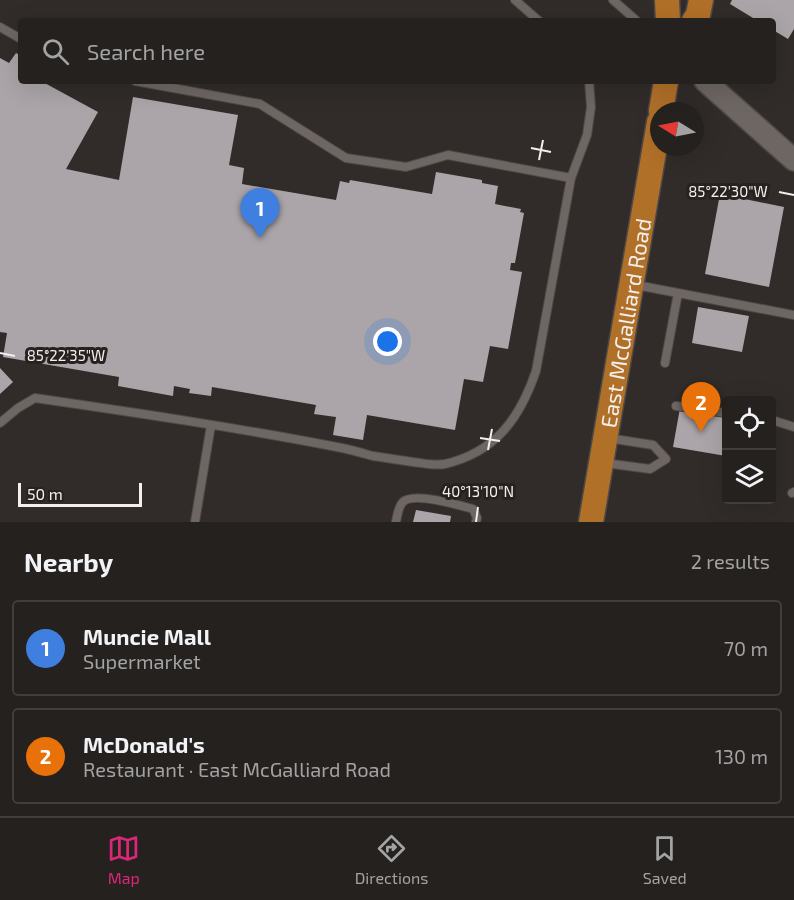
<!DOCTYPE html>
<meta charset="utf-8">
<style>
body{margin:0;font-family:"Exo 2",sans-serif;background:#2d2928;color:#f1f3f6}
.controls{position:absolute;right:18px;bottom:18px;display:grid;overflow:hidden;border-radius:6px;box-shadow:0 6px 24px #0002}
.controls button{width:54px;height:54px;display:grid;place-items:center;padding:0;border:0;border-bottom:2px solid #423e3d;background:#25211f;color:#f1f3f6;font:30px sans-serif}
.compass{position:absolute;left:650px;top:102px;width:54px;height:54px;border-radius:50%;background:#25211f;box-shadow:0 6px 24px #0002;rotate:280deg}
.scale{position:absolute;left:18px;bottom:15px;width:124px;box-sizing:border-box;padding-left:6px;border:3px solid #f3efed;border-top:0;font-size:16px;line-height:21px;white-space:nowrap;color:#f3efed;-webkit-text-stroke:4px #27221f;paint-order:stroke}
.you{position:absolute;left:388px;top:342px;width:21px;height:21px;margin:-15px;border:4px solid #fff;border-radius:50%;background:#1a73e8;box-shadow:0 0 0 9px #1a73e833}
.badge{display:grid;place-items:center;width:39px;height:39px;border-radius:50%;background:#db2777;color:#fff;font-size:20px;font-weight:700}
.pin{position:absolute;translate:-50% -50px;filter:drop-shadow(0 2px 3px #0008)}
.pin::after{content:'';position:absolute;top:32px;width:21px;height:18px;background:inherit;clip-path:polygon(0 0,100% 0,50% 100%)}
.list{margin:0;padding:0;list-style:none}
h2{display:flex;justify-content:space-between;align-items:center;height:78px;margin:0;padding:0 24px;font-size:26px}
h2 small{font-size:20px;font-weight:400;color:#a3a3a4}
.list li{display:grid;grid-template-columns:39px 1fr auto;gap:18px;align-items:center;box-sizing:border-box;height:96px;margin:0 12px 12px;padding:0 12px;border:2px solid #423e3d;border-radius:6px}
.list b{display:block;font-size:22px;white-space:nowrap}
.list p{margin:0;font-size:20px;white-space:nowrap;color:#a3a3a4}
.list em{font-size:20px;font-style:normal;color:#a3a3a4}
.icon{flex:none;width:33px;height:33px;fill:none;stroke:currentColor;stroke-width:2;stroke-linecap:round;stroke-linejoin:round}
.map{position:relative;flex:none;width:794px;height:522px;overflow:hidden}
.search{position:absolute;background:#25211f;box-shadow:0 6px 24px #0002;left:18px;right:18px;top:18px;height:66px;display:flex;align-items:center;gap:15px;box-sizing:border-box;padding:0 21px;border-radius:6px;color:#a3a3a4;font-size:22px}
.sheet{height:294px;background:#25211f}
nav{display:flex;justify-content:space-around;align-items:center;box-sizing:border-box;height:84px;border-top:2px solid #423e3d;background:#25211f;font-size:16px;color:#a3a3a4}
nav a{display:grid;justify-items:center;gap:3px}
nav .on{color:#db2777}
.map>svg:first-child{display:block}
.building{fill:#aba5a9}
.lines{fill:none;stroke-linecap:round;stroke-linejoin:round}
.service-casing{stroke:#4d4946;stroke-width:10}
.secondary-casing{stroke:#4d4946;stroke-width:24}
.primary-casing{stroke:#4d4946;stroke-width:27}
.service{stroke:#6d6662;stroke-width:8}
.secondary{stroke:#6d6662;stroke-width:21}
.primary{stroke:#b17028;stroke-width:24}
.ticks{fill:none;stroke:#f3efed;stroke-width:2}
.labels{text-anchor:middle;dominant-baseline:central;stroke-width:6;stroke-linejoin:round;paint-order:stroke}
.street-label{font-size:22px;fill:#f3efed;stroke:#27221f}
.ticks-label{font-size:15px;text-anchor:middle;fill:#f3efed;stroke:#27221f;stroke-width:6;stroke-linejoin:round;paint-order:stroke}
</style>
<div class="map">
<svg width="794" height="522" viewBox="0 0 794 522">
<rect width="100%" height="100%" fill="#312c29"/>
<!-- building -->
<path class="building" d="M732 0H794V29L788 39 773 30V21H758L730 4Z
M16 53 21 56V81H41L98 112 66 169 119 180 133 97 238 115 229 165 244 168 242 184 336 200 340 181 349 183 350 180 432 194 436 172 482 180V183L498 186 495 204 521 209 520 212 524 213 515 263H511L510 270 522 272 508 349 490 346 483 382 464 379 455 430 367 415 363 440 333 435 336 417 314 414 316 405 212 387 211 396 189 393 190 389 174 386 173 396 118 386 119 377 3 357 7 333 0 332V58L9 63Z
M720 194 784 207 769 287 705 274Z
M698 307 749 316 742 352 692 343Z
M0 368 13 382 0 394Z
M680 408 726 416V456L673 447Z
M416 510 451 516 450 522H413Z"/>
<g class="lines">
<!-- service casing -->
<g class="service-casing">
<path id="service" d="M515 0 539 21
M613 0 637 21
M0 27 21 39
M135 81 260 104 346 158 406 167 448 155 571 178
M636 285 794 315
M665 363 678 293
M676 406 726 413
M772 420 794 427
M0 423 18 408 35 398C138 413 240 428 342 448 352 450 362 453 373 456 386 458 400 460 413 462 423 463 435 466 445 464 496 452 520 418 536 371L571 178 587 135 591 107 589 81
M605 463 650 469 666 459 653 445 608 438
M792 493 794 492
M195 522 211 425
M396 522C397 517 398 508 402 503 411 491 459 505 473 509L477 518 476 522"/>
</g>
<!-- secondary casing -->
<g class="secondary-casing">
<path id="secondary" d="M705 81 794 160"/>
</g>
<!-- primary casing -->
<g class="primary-casing">
<g id="primary">
<path d="M667 0 668 21"/>
<path d="M694 21 698 15 701 0"/>
<path d="M661 111 666 81"/>
<path id="s1" d="M591 522 659 122"/>
</g>
</g>
<!-- service -->
<use href="#service" class="service"/>
<!-- secondary -->
<use href="#secondary" class="secondary"/>
<!-- primary -->
<use href="#primary" class="primary"/>
</g>
<!-- ticks -->
<path class="ticks" d="M531 148 551 152M539 160 543 140M779 192 794 195M0 353 15 356M480 438 500 441M488 450 492 429M476 522 478 507"/>
<g class="labels">
<!-- street labels -->
<g class="street-label">
<text stroke="none"><textPath href="#s1" startOffset="202">East McGalliard Road</textPath></text>
</g>
</g>
<g class="ticks-label">
<text x="728" y="197">85°22'30"W</text>
<text x="66" y="361">85°22'35"W</text>
<text x="478" y="497">40°13'10"N</text>
</g>
</svg>
<div class="controls">
<button><svg class="icon" aria-label="locate" viewBox="0 0 24 24"><circle cx="12" cy="12" r="6"/><path d="M12 2v4M12 18v4M2 12h4M18 12h4"/></svg></button>
<button><svg class="icon" aria-label="layers" viewBox="0 0 24 24"><path d="M12 4l9 5-9 5-9-5zM3 14l9 5 9-5"/></svg></button>
</div>
<svg class="compass" viewBox="-18 -18 36 36"><path d="M0-13l5 13h-10z" fill="#e53935"/><path d="M0 13l5-13h-10z" fill="#a3a3a4"/></svg>
<div class="scale">50 m</div>
<div class="you"></div>
<div class="pin badge" style="left:260px;top:238px;background:#3f7fe0">1</div>
<div class="pin badge" style="left:701px;top:432px;background:#e8710a">2</div>
<div class="search"><svg class="icon" aria-label="search" viewBox="0 0 24 24"><circle cx="10" cy="10" r="6"/><path d="M15 15l6 6"/></svg>Search here</div>
</div>
<section class="sheet">
<h2>Nearby<small>2 results</small></h2>
<ul class="list">
<li><span class="badge" style="background:#3f7fe0">1</span><div><b>Muncie Mall</b><p>Supermarket</p></div><em>70 m</em></li>
<li><span class="badge" style="background:#e8710a">2</span><div><b>McDonald's</b><p>Restaurant · East McGalliard Road</p></div><em>130 m</em></li>
</ul>
</section>
<nav>
<a class="on"><svg class="icon" aria-label="map" viewBox="0 0 24 24"><path d="M3 6l6-2 6 2 6-2v14l-6 2-6-2-6 2zM9 4v14M15 6v14"/></svg>Map</a>
<a><svg class="icon" aria-label="directions" viewBox="0 0 24 24"><path d="M12 3l9 9-9 9-9-9zM9 14v-3h6M13 9l2 2-2 2"/></svg>Directions</a>
<a><svg class="icon" aria-label="saved" viewBox="0 0 24 24"><path d="M7 4h10v16l-5-4-5 4z"/></svg>Saved</a>
</nav>
